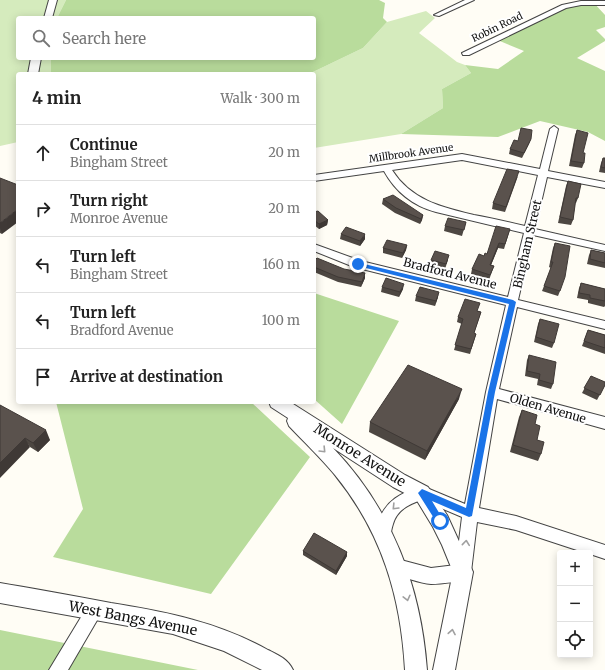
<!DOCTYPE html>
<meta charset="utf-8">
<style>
body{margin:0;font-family:Merriweather,serif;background:#f2f2f2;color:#222}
.controls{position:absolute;right:12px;bottom:12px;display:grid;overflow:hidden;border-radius:4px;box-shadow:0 2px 10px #0003}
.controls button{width:36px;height:36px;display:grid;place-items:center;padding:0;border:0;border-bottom:1px solid #e0e0e0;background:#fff;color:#222;font:20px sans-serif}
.stop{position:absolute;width:12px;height:12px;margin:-9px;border:3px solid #1a73e8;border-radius:50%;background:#fff}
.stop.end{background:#1a73e8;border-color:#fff;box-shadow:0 1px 4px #0008}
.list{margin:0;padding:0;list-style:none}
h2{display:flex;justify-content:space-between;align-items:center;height:52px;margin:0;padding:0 16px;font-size:17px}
h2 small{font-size:13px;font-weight:400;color:#767676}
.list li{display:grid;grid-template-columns:26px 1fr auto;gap:12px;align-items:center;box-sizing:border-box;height:56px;padding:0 16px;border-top:1px solid #e0e0e0}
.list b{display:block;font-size:15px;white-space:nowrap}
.list p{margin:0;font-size:13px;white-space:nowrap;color:#767676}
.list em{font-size:13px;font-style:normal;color:#767676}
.icon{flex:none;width:22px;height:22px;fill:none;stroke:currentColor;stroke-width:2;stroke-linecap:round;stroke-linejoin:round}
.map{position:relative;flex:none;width:605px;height:670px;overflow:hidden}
.search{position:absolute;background:#fff;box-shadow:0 2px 10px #0003;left:16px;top:16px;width:300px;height:44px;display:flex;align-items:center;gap:10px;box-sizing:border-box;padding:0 14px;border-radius:4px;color:#767676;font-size:15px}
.panel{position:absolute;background:#fff;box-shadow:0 2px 10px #0003;left:16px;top:72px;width:300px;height:332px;border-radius:4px}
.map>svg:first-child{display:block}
.green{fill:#d5ebbd}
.forest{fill:#b9dc9c}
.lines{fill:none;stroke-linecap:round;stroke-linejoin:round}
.minor-casing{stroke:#444;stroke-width:2}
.tertiary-casing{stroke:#444;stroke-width:2}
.minor{fill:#fff;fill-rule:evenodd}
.tertiary{fill:#fff;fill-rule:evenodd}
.wall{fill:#4d4742}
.shaded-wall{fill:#3f3936}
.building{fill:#5a524d;stroke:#3f3936}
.oneway{stroke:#a0a0a0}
.route{fill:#1a73e8}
.labels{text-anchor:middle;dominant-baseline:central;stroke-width:4;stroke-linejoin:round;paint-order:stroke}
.far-street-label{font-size:10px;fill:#111;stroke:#fff}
.street-label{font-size:12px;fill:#111;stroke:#fff}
.near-street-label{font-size:14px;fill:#111;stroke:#fff}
</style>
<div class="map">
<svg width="605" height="670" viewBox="0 0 605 670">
<rect width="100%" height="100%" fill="#fffdf5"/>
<!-- green -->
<path class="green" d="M0 0H66L57 18H18V58H51V74H18V142L0 146Z
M426 11 435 18 419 33 457 62 465 65 471 73 442 89 443 108 401 134 314 148V74H303L313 72 363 48 387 22Z"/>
<!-- forest -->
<path class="forest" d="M66 0H379L385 3 383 18 387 22 363 48 313 72 303 74H51V58H314V18H57Z
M593 2 605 15V27L596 30 605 39V41L577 58 605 71V141L588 132 540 121 498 137 401 134 443 108 442 89 471 73 465 65 498 69 524 51 495 39 567 3Z
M314 293 399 321 342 424 314 399Z
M56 402H251L310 457 211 594 53 557 83 509Z
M0 630 198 670H0Z"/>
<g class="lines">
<!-- minor casing -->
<g class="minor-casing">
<path id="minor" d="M465 0H474L439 16 434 15Z
M581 1H605V5H581L566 8 469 55H463L462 53 562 5Z
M554 126 558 129 548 171 605 182V188L547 177 535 229 605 245V251L533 235 518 300 605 321V329L517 307 499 389 605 417V429L497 399 479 508 516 516 605 545V559L590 554V553H586L516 530 477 522 471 572 469 577C459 582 442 584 431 584 420 583 402 577 391 572L389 567 391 562 397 559 431 568 456 565 462 517 422 500C409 504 397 510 393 524 391 530 391 535 388 540L383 542 378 540C375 534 376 529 378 522 386 500 401 493 422 486L465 504 486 392 506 305 354 267 314 251V244L361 261 508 297 524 233 436 212C413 206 395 191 384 171L314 181V175L462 154 540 169 550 129ZM462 160 538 175 525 226C508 222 491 218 474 215 441 207 411 200 392 170Z
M95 602 101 604 103 610 68 670H49L89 604Z"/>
</g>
<!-- tertiary casing -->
<g class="tertiary-casing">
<path id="tertiary" d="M49 0H57L52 18H44Z
M31 58H41L38 74H28Z
M269 402H290L405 475 428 487 447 515 473 572 455 670H433L453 572 442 545 433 527 416 499 393 487 333 448C392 509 421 587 427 670H405C401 597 382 533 335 475 321 458 304 442 289 426L287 421 288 418 271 407Z
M0 583C37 589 74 596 111 603 167 612 218 622 268 650 278 655 288 659 293 670H262L224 651 173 634 0 603Z"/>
</g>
<!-- minor -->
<use href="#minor" class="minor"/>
<!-- tertiary -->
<use href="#tertiary" class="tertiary"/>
</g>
<!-- wall -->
<path class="wall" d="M577 130 583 153 584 163 582 168 569 166 575 135Z
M531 139 529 144 522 158 509 154 510 149 517 141Z
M603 158H605V173L599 172 601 163Z
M518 176 505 212 492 209 493 203Z
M0 178 2 234 0 233Z
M568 181 578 198 576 203H575L573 220 571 225 558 223 566 186Z
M383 199 423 215 422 220 420 224 395 213 382 204Z
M314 212 328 220 327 225 319 229 314 225Z
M466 222 462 236 444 231 445 226Z
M510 229 504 249 498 248 491 265 494 266 489 280 471 274 472 269 484 256 487 254Z
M341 234 365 239 360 246 340 239Z
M555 243 560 291 558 296 542 291 551 268 549 267 553 248Z
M407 245 406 250 402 258 383 253V248Z
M591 250 605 253V268L587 264 589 255Z
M431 260H448L445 269 430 265Z
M314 261 365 278 361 287 338 282 314 272Z
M581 283 605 289V306L604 307 588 303V300L577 298 579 288Z
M382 287 403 289 399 297 381 292Z
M416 296 438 297 435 306 415 301Z
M478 311 481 312 474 333 476 334 470 354 454 350 462 324 457 322 458 317Z
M540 319 554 343 552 348 534 342 538 324Z
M588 330 605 335V354L582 346Z
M529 355 553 384 551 389 537 385 538 379 525 376 527 360Z
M591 376 605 385 597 400 582 393Z
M459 399 425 460 369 432 370 422Z
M0 405 50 440 38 452 30 447Z
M522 410 535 424 537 440 541 454 538 461 510 452 519 417Z
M303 551 347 552V556L336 575 303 555Z"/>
<!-- shaded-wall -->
<path class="shaded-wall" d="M18 209V222L2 234 0 228V223Z
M423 215 422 220 420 224 421 219Z
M328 220 327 225 319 229V224Z
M365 234V239L360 246V241Z
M499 243 498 248 489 270 490 265Z
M407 245 406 250 402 258 403 253Z
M365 273V278L361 287 362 282Z
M404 284 403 289 399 297 400 292Z
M439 292 438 297 435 306 436 301Z
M462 389 459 399 425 460 427 451Z
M46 430 50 440 38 452 33 443Z
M25 438 30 447 0 478V463Z
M347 552V556L336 575V571Z"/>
<!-- building -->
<path class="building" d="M521 128 532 130 531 139 524 153 510 149 514 140 518 141Z
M577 130 588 133 583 153H585L584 163 571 161Z
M603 158H605V168L601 167Z
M507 169 519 171 506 207 493 203Z
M0 178 18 185V209L0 223Z
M568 181 581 184 578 198H576L573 220 560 217Z
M393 195 423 215 421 219 396 208 383 199Z
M318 211 328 220 319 224 314 220V212Z
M448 218 466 222 464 230 445 226Z
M496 226 510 229 505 244 499 243 490 265 494 266 490 275 472 269 479 254 484 256 485 253 487 254Z
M346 227 365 234 360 241 341 234Z
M387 240 407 245 403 253 383 248Z
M555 243 570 246 565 277 560 291 544 286 553 262H551Z
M591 250 605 253V263L590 259Z
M435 251 449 255 446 264 431 260Z
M317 258 344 269 365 273 362 282 338 277 314 267V261Z
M386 278 404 284 400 292 382 287Z
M581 283 605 289V301L590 298V295L579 293Z
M420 287 439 292 436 301 416 296Z
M465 299 480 303 477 311 481 312 474 333 476 334 471 349 455 345 463 319 458 317Z
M540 319 559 324 554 343 536 337Z
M588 330 605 335V348L584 341Z
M529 355 556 362 553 384 539 380 540 374 527 371Z
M408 365 462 389 427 451 370 422Z
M591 376 605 382V385L600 395 584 388Z
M0 405 46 430 33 443 25 438 0 463Z
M522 410 537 415 535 424 540 426 537 440 544 442 541 454 513 445Z
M314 533 347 552 336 571 303 551Z"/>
<!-- one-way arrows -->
<defs><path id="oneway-chevron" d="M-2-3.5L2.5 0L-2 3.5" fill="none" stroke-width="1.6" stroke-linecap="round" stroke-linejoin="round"/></defs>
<g class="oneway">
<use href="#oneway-chevron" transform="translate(323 450) rotate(46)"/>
<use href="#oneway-chevron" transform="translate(395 507) rotate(134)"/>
<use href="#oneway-chevron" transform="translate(466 543) rotate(-84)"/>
<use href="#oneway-chevron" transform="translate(407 598) rotate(76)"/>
<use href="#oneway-chevron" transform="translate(452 632) rotate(-80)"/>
</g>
<!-- route -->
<path class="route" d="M356 262 513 300 516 302 495 392 472 516 469 517 432 501 444 521 440 524 437 523 418 493 422 489 466 508 488 392 509 304 358 266 355 264Z"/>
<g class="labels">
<!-- far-street labels -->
<g class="far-street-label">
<text transform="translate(497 27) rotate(-26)">Robin Road</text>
<text transform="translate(411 153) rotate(-8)">Millbrook Avenue</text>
</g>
<!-- street labels -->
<g class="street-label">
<text transform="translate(527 244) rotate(-77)">Bingham Street</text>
<text transform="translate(450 273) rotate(14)">Bradford Avenue</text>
<text transform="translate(548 408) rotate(16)">Olden Avenue</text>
</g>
<!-- near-street labels -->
<g class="near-street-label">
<text transform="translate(360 455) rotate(32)">Monroe Avenue</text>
<text transform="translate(133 618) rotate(11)">West Bangs Avenue</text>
</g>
</g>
</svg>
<div class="controls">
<button>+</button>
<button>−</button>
<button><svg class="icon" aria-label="locate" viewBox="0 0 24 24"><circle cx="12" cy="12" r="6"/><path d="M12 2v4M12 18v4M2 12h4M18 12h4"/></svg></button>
</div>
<div class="stop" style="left:440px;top:521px"></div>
<div class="stop end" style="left:358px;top:264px"></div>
<div class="search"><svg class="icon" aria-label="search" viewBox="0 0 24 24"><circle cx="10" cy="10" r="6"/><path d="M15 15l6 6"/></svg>Search here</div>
<section class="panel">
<h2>4 min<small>Walk · 300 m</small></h2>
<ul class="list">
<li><svg class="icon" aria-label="ahead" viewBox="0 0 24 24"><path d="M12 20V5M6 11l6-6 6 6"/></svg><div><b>Continue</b><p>Bingham Street</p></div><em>20 m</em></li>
<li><svg class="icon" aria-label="right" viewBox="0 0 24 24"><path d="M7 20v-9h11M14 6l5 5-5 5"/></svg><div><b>Turn right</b><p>Monroe Avenue</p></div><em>20 m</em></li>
<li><svg class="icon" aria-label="left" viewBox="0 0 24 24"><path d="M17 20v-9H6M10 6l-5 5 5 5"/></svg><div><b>Turn left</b><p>Bingham Street</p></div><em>160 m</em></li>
<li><svg class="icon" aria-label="left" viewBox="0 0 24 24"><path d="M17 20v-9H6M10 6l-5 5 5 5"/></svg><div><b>Turn left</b><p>Bradford Avenue</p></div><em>100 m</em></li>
<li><svg class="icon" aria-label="arrive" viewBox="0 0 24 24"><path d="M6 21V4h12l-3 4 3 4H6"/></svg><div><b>Arrive at destination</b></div></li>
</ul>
</section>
</div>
